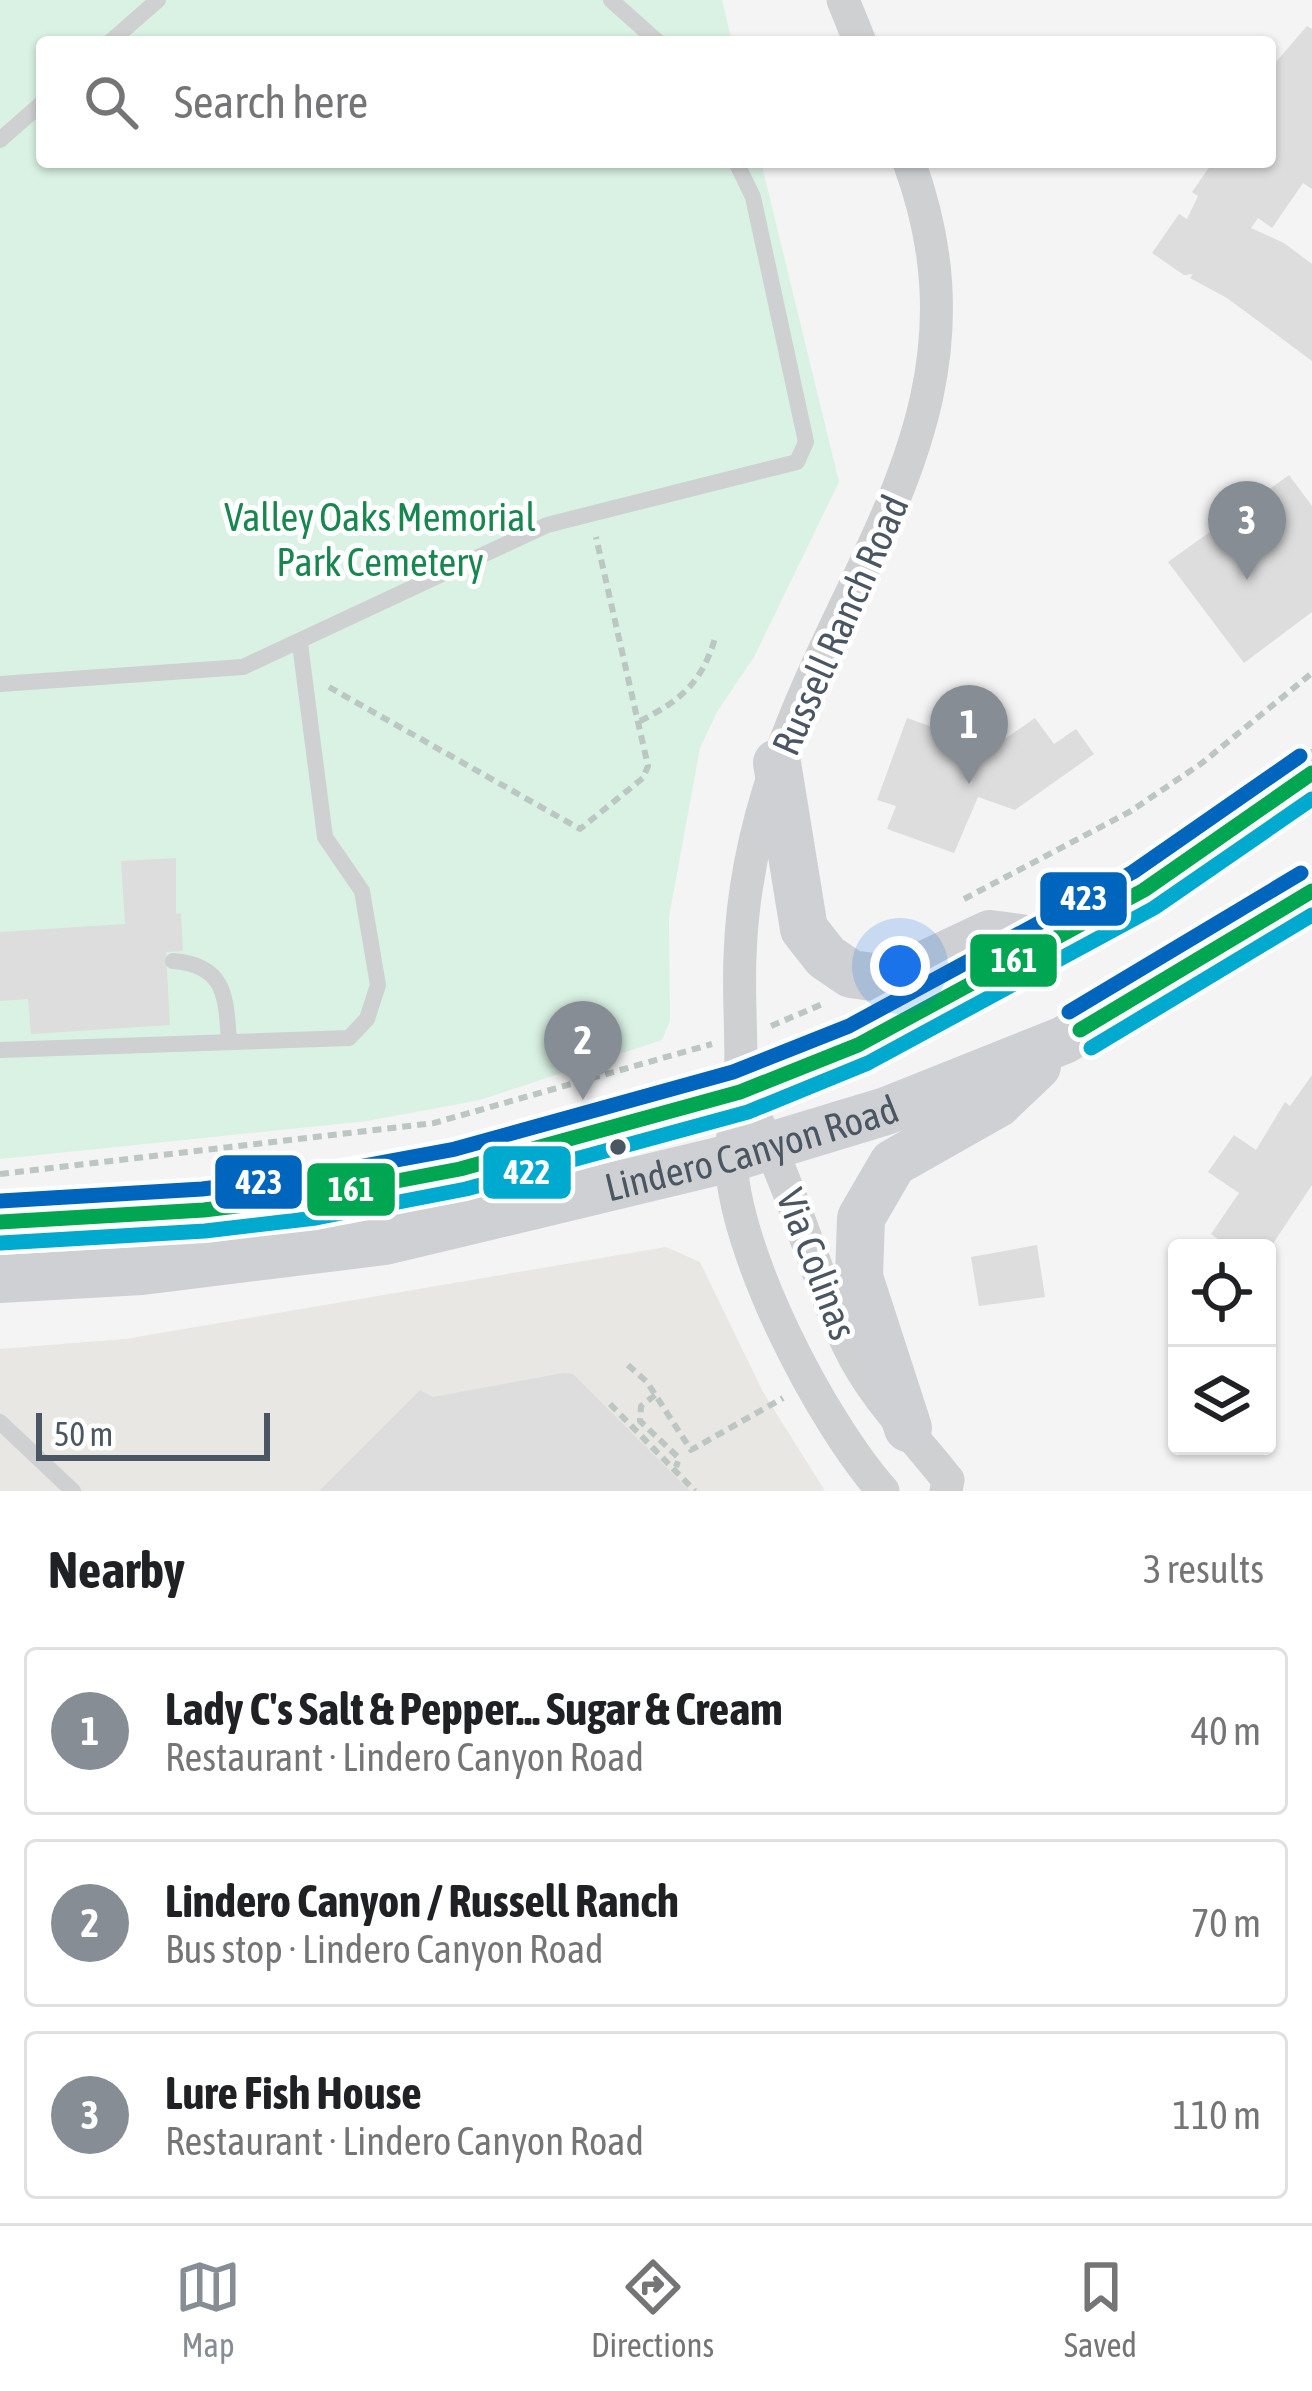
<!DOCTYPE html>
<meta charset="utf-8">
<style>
body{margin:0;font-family:"Asap Condensed",sans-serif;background:#f2f2f2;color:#202124}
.controls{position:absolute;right:36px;bottom:36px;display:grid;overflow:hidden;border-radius:12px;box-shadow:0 3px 9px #0004}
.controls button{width:108px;height:108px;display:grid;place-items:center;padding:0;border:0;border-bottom:3px solid #e0e0e0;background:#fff;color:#202124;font:60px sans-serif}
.scale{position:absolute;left:36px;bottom:30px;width:234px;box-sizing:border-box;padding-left:12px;border:6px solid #4a5661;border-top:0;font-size:33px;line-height:42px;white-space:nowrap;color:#4a5661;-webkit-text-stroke:9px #fff;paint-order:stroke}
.you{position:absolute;left:900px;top:966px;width:42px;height:42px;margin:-30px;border:9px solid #fff;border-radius:50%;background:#1a73e8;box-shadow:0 0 0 18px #1a73e833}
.badge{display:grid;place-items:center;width:78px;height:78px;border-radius:50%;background:#868d94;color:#fff;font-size:39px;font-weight:700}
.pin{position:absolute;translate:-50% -99px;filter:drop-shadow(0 3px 6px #0008)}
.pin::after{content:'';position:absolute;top:63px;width:42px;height:36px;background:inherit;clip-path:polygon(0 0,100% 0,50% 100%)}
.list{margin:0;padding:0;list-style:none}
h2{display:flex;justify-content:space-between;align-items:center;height:156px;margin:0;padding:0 48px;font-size:51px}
h2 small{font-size:39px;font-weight:400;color:#757577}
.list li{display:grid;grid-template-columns:78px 1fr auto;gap:36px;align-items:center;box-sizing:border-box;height:168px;margin:0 24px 24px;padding:0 24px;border:3px solid #e0e0e0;border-radius:12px}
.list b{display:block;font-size:45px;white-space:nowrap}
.list p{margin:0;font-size:39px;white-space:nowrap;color:#757577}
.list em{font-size:39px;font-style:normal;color:#757577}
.icon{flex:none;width:66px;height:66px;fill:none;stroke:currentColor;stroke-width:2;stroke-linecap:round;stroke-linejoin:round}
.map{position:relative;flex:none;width:1312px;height:1491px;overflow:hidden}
.search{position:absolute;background:#fff;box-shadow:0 3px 9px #0004;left:36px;right:36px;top:36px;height:132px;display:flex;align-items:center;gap:30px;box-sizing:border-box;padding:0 42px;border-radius:12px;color:#757577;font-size:45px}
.sheet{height:732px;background:#fff}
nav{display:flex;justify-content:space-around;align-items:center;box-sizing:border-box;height:168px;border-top:3px solid #e0e0e0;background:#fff;font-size:33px;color:#757577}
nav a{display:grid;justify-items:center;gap:6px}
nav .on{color:#868d94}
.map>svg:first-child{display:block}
.commercial{fill:#e8e7e3}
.green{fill:#d9f2e3}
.building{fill:#ddddde}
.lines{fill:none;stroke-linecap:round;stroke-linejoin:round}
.path{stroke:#bcc7c4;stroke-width:6;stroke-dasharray:9 6;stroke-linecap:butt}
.service{stroke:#ced0d2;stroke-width:16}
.minor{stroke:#ced0d2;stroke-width:33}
.secondary{stroke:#ced0d4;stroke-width:48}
.bus-1-casing{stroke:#fff;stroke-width:24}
.bus-2-casing{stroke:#fff;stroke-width:24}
.bus-3-casing{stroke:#fff;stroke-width:24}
.bus-1{stroke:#00a651;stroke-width:15}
.bus-2{stroke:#00a9ce;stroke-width:15}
.bus-3{stroke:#0065bd;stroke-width:15}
.bus-dot{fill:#4a5661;stroke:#fff;stroke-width:4.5}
.labels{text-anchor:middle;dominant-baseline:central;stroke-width:10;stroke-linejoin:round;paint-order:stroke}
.park-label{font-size:39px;fill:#17864f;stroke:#fff}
.street-label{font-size:39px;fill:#4a5661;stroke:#fff}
.line-badge{stroke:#fff;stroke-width:4.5}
.badge-label{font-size:33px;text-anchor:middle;font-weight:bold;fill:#fff}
</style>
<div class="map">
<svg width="1312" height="1491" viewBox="0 0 1312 1491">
<rect width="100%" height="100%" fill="#f4f4f4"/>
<!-- commercial -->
<path class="commercial" d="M666 1247 700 1262 763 1392 825 1491H0V1349L125 1339Z"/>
<!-- green -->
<path class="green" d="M0 0H722L732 42H42V162H761L839 482 754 657 717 712 700 748 669 917 670 1021 662 1040 480 1100 367 1121 0 1159Z"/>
<!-- building -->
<path class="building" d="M1307 26 1312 29V189L1303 183 1272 228 1258 218 1251 228 1284 243 1312 264V361L1227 298 1190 278 1193 274 1184 275 1152 253 1179 214 1187 219 1198 196 1192 192 1213 162H1270V69Z
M1289 475 1312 506V612L1244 663 1168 562Z
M907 718 992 748 1035 718 1054 744 1076 729 1094 754 1015 810 978 797 954 853 887 829 896 806 877 800Z
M176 858V914L181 913 183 951 166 952 170 1025 31 1034 28 999 0 1001V932L125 924 121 861Z
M1312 1075V1185L1270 1248H1230L1211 1234 1239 1193 1208 1172 1234 1135 1256 1150 1285 1102 1290 1106Z
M1037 1245 1045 1297 979 1306 971 1257Z
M563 1373 573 1374 690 1491H319L420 1390 433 1397Z"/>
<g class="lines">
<!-- path -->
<path class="path" d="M329 687 580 829 643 778 648 766 596 537
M640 721C682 700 703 681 716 635
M964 899 1131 811 1202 763 1312 673
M771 1026 825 1003
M0 1174 434 1123 712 1044
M628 1365 647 1382 691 1450 783 1398
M655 1395 641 1406 640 1421 679 1458 676 1467
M610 1404 695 1491"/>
<!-- service -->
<path class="service" d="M611 0 658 42
M110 42 158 0
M0 140 42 103
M0 684 243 667 547 525 797 462 806 442 753 197 736 162
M173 961C226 965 226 997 229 1042
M0 1050 349 1038 367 1019 378 985 362 891 325 837 300 644
M0 1422 73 1491"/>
<!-- minor -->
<path class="minor" d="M843 0 860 42
M740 1092C790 1170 809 1263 849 1347 874 1399 913 1435 948 1480L946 1491
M883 1491C821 1421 732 1250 731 1156 731 1135 738 1114 740 1093 743 1048 738 1002 740 957 742 891 756 825 778 762 852 551 997 401 909 162"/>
<!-- secondary -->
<g class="secondary">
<path d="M777 763 804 929 826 957 851 974 887 979 907 973 990 934 1049 942"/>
<path d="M0 1222 204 1210 312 1197 460 1169 740 1092 858 1045 1144 890 1312 773"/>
<path id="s1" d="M0 1279 142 1271 385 1241 731 1158 886 1111 1064 1040 1312 891"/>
<path d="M908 1428 859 1277 861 1218 893 1163 997 1104 1037 1066"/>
</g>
<!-- bus-1 casing -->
<g class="bus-1-casing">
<path id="bus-1" d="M1080 1030 1312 891
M0 1222 204 1210 312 1197 460 1169 740 1092 858 1045 1144 890 1312 773"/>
</g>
<!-- bus-2 casing -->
<g class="bus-2-casing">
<path id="bus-2" d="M1091 1048 1312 915
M1 1243 205 1231 316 1218 466 1189 748 1112 868 1063 1154 908 1312 799"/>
</g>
<!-- bus-3 casing -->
<g class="bus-3-casing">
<path id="bus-3" d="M1069 1012 1301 873
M0 1201 202 1189 309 1176 455 1149 733 1072 849 1026 1133 872 1300 756"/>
</g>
<!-- bus-1 -->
<use href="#bus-1" class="bus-1"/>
<!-- bus-2 -->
<use href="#bus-2" class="bus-2"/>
<!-- bus-3 -->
<use href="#bus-3" class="bus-3"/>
</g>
<!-- markers -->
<circle class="bus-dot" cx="618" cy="1147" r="10"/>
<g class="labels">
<!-- park labels -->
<g class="park-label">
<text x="380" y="517">Valley Oaks Memorial<tspan x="380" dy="45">Park Cemetery</tspan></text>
</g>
<!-- street labels -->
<g class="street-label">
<text transform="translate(840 625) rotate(-66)">Russell Ranch Road</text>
<text stroke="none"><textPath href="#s1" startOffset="765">Lindero Canyon Road</textPath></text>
<text transform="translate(817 1264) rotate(69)">Via Colinas</text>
</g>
</g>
<g class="line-badge">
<rect x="1038" y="870" width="91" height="58" rx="12" fill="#0065bd"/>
<rect x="968" y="932" width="91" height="57" rx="12" fill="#00a651"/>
<rect x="481" y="1144" width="92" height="57" rx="12" fill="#00a9ce"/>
<rect x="213" y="1153" width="91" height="58" rx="12" fill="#0065bd"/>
<rect x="305" y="1161" width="92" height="57" rx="12" fill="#00a651"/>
</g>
<g class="badge-label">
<text x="1084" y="910">423</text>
<text x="1014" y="972">161</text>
<text x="527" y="1184">422</text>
<text x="259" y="1194">423</text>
<text x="351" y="1201">161</text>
</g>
</svg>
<div class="controls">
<button><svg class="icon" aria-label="locate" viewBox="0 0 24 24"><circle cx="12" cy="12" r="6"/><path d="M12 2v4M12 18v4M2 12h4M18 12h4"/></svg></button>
<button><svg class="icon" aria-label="layers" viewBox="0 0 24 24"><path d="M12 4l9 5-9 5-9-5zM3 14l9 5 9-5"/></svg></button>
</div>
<div class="scale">50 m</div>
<div class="you"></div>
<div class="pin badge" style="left:969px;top:784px">1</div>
<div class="pin badge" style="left:583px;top:1100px">2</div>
<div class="pin badge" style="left:1247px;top:580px">3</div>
<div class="search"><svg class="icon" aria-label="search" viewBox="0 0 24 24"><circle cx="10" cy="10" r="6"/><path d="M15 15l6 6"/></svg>Search here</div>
</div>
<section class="sheet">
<h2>Nearby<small>3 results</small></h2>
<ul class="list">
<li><span class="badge">1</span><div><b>Lady C's Salt &amp; Pepper... Sugar &amp; Cream</b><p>Restaurant · Lindero Canyon Road</p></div><em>40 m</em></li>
<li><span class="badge">2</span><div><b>Lindero Canyon / Russell Ranch</b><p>Bus stop · Lindero Canyon Road</p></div><em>70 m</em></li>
<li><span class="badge">3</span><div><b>Lure Fish House</b><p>Restaurant · Lindero Canyon Road</p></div><em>110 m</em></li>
</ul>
</section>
<nav>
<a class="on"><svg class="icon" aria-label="map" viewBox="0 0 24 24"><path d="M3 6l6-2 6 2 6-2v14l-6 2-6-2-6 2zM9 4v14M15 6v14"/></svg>Map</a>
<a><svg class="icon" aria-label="directions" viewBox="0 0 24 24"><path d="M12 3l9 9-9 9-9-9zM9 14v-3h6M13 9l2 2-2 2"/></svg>Directions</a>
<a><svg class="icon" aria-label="saved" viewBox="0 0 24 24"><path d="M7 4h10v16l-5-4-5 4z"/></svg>Saved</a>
</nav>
